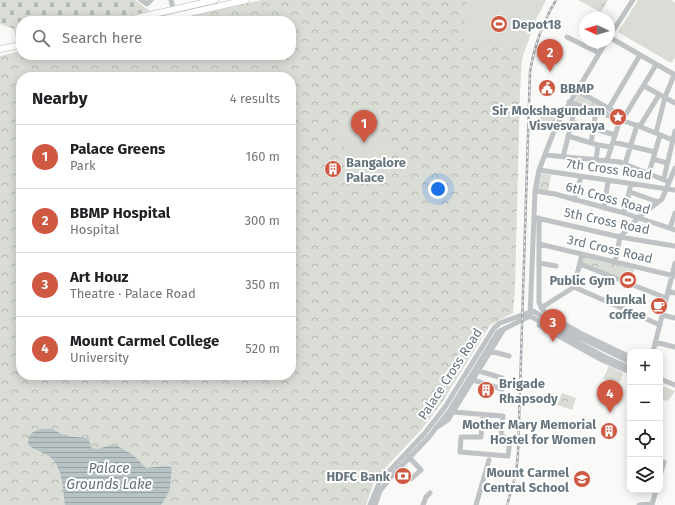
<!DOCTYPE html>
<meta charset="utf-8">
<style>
body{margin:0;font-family:"Fira Sans",sans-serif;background:#f2f2f2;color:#202124}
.controls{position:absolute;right:12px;bottom:12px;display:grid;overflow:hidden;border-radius:8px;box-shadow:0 2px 10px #0003}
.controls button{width:36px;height:36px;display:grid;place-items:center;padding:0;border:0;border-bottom:1px solid #e0e0e0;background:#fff;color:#202124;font:20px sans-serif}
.compass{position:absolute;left:579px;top:12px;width:36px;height:36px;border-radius:50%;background:#fff;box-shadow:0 2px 10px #0003;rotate:274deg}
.you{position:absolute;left:438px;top:189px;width:14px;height:14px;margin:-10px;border:3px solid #fff;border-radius:50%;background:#1a73e8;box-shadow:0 0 0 6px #1a73e833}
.badge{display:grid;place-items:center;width:26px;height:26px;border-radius:50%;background:#ce5841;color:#fff;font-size:13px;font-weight:700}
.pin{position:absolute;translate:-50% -33px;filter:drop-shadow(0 1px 2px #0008)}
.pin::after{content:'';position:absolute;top:21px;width:14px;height:12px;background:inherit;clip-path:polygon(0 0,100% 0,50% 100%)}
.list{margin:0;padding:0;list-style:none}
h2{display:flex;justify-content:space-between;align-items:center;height:52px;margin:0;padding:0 16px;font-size:17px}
h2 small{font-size:13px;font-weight:400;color:#757577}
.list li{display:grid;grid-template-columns:26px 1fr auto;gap:12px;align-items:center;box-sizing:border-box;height:64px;padding:0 16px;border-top:1px solid #e0e0e0}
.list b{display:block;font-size:15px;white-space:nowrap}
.list p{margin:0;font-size:13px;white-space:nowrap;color:#757577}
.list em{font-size:13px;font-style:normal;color:#757577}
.icon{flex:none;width:22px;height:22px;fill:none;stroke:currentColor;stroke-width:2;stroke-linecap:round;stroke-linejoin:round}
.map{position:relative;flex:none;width:675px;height:505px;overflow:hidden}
.search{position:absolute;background:#fff;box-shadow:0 2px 10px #0003;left:16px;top:16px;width:280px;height:44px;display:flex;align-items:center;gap:10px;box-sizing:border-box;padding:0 14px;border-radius:16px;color:#757577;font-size:15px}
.panel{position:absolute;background:#fff;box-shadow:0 2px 10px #0003;left:16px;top:72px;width:280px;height:308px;border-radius:16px}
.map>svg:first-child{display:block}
.grass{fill:url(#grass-tufts)}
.forest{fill:url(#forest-crowns);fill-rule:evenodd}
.cemetery{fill:url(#cemetery-stones)}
.garden{fill:#d9ddd6}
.water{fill:url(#water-rules)}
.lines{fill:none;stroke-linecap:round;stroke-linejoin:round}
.major-casing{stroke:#b3b8ba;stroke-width:7}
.minor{stroke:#bfc3c6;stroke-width:5}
.major{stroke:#fff;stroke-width:6}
.rail-casing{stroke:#a1a8ac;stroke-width:2.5}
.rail{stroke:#fff;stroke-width:1;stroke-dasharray:3;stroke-linecap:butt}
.labels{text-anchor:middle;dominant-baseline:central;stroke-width:4;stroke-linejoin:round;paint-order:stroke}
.poi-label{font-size:13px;font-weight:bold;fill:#67767e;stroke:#fff;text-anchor:end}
.street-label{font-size:13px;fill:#67767e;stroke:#fff}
.water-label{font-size:14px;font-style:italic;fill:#627478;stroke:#fff}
</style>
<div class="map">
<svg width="675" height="505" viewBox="0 0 675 505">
<defs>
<pattern id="grass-tufts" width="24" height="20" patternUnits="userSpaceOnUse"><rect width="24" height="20" fill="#d9ddd6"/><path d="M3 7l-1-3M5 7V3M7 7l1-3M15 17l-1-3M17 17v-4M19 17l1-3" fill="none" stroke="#b4b8b3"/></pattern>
<pattern id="forest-crowns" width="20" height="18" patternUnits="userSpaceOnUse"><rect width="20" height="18" fill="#d9ddd6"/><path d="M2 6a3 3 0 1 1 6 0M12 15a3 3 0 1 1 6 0" fill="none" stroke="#b4b8b3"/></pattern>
<pattern id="cemetery-stones" width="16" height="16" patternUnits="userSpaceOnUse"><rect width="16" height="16" fill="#d9ddd6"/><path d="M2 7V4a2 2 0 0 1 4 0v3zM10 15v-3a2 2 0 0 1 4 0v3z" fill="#b4b8b3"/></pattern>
<pattern id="water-rules" width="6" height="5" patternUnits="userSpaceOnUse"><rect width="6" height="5" fill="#b8c3c6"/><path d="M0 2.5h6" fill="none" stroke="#99a3a6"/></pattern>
</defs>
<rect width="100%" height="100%" fill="#f9f9f7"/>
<!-- grass -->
<path class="grass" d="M578 0H608L601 12Z"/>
<!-- forest -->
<path class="forest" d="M262 0H546L535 21 522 59 520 91 515 289 513 313 490 325 441 404 421 430 375 479 366 505H0V56L21 51V55H291V21H170ZM21 77H291V375H21Z
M579 93 617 117 574 102Z
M537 114 556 118 550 131 536 124Z
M540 173 551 175 548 192 537 190Z
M583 255 635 267 630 283 581 264Z
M562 393 576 398 572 410 557 405Z"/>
<!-- cemetery -->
<path class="cemetery" d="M0 0H135L150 11 108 21H21V41L17 42 14 29 0 24Z"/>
<!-- garden -->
<path class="garden" d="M464 0H546L535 21 526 47 493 40 464 46V27L467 2Z
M638 0H672L675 3V58L671 63 618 32Z
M355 111 397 151 374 175 332 135Z
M291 127 303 132 294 151 291 149Z
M609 366 623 373 620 382 603 379Z
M660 385 675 391 668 401 663 400 662 402 660 401Z"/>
<!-- water -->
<path class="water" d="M42 429H52L65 436 87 438 89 439 91 448 98 449 111 445 117 446 132 454 146 468 168 466 172 468C169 487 174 487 161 505H65C63 489 63 464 47 455 40 450 34 451 28 444 28 433 33 431 42 429Z"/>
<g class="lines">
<!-- major casing -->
<g class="major-casing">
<path id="major" d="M124 21 215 0
M155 21 246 0
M0 49 21 45"/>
</g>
<!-- minor -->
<path class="minor" d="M141 0 147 4 151 0
M171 0 175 17
M633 0 609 37 675 75
M567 37 599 53
M644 86 675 103
M576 90 624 117 623 119
M569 102 641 127 675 141
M609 108 640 55
M624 117 656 65
M572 122 615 135
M640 126 659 95
M656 133 665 97 674 75
M568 136 598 145 596 159
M613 142 655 152
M591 143 596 111
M598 145 611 147
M545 155 620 162 669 182
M563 157 576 105
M653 159 667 163
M607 160 620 120
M625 164 637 125
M539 170 675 190
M649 173 660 135
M664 178 675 131
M535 191 555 194 624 213 675 230
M630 192 658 202
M574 200 581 177
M604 208 608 181
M624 213 631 184
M537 218 620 237 675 246
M539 218V302L542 309 547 314 580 333 630 357
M670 228 675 213
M539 244 675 276
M615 262 620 237 640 216 662 199 675 168
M539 263 556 266
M580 264 666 298
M574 287 660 325
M668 291 675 293
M541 308 574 287 582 254
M662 315 675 318
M530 316 535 191 539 170 556 126 606 42
M530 316 605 357 630 368
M539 325 602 360 630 372
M655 342 675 347
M490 351 509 356
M653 352 675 263
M479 371 502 378
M660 379 675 385
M473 380 502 389
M453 412 503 416 501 434 502 436 510 440 508 456 460 452 461 437H481L483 415
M439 426 448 420 504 329
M399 468 411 479 421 470 409 457
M660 476 664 462
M370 505 380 481 425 433 445 407 494 328 500 323 533 311 571 333 630 362
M375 505 380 491 390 478 429 437 450 410 498 332 530 316
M423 505 426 497 430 493
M476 505 489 460
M639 505 652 504
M652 505 656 490"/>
<!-- major -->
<use href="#major" class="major"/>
<!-- rail casing -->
<g class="rail-casing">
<path id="rail" d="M507 505 516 474 518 453 530 72C534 46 543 22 556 0"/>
</g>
<!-- rail -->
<use href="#rail" class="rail"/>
</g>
<!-- icons -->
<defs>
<g id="stadium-disc" transform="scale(0.9)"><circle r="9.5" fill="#ce5841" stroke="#fff"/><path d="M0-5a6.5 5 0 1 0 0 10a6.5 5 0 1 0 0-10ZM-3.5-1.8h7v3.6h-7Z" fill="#fff"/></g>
<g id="civic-disc" transform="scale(0.9)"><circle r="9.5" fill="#ce5841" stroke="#fff"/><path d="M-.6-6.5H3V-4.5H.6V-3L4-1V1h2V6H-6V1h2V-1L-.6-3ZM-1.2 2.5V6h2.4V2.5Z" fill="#fff"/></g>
<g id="sight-disc" transform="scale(0.9)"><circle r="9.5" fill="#ce5841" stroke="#fff"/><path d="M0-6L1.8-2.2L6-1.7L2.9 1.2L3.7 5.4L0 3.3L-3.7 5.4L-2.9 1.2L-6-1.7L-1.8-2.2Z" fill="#fff"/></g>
<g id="building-disc" transform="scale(0.9)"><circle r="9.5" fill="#ce5841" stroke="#fff"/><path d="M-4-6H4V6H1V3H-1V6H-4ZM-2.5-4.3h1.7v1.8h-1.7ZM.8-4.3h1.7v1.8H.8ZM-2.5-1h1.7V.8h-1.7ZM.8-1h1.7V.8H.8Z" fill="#fff"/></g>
<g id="cafe-disc" transform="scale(0.9)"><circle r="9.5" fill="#ce5841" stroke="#fff"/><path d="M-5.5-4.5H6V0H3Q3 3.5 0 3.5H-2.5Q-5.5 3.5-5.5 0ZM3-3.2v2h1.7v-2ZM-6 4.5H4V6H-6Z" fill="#fff"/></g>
<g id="bank-disc" transform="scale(0.9)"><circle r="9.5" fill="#ce5841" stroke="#fff"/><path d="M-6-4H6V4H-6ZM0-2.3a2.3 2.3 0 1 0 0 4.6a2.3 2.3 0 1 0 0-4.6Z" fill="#fff"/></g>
<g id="school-disc" transform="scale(0.9)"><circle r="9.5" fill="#ce5841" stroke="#fff"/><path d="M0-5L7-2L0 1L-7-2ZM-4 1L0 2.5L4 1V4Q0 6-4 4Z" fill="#fff"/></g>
</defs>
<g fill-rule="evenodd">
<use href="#stadium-disc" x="499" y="24"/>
<use href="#civic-disc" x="547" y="88"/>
<use href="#sight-disc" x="618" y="117"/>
<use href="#building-disc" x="333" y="169"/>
<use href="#stadium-disc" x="628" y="280"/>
<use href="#cafe-disc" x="659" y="306"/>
<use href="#building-disc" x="486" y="390"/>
<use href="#building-disc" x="609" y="431"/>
<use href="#bank-disc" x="403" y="476"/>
<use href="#school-disc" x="582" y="479"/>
</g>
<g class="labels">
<!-- poi labels -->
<g class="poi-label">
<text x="512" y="24" text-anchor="start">Depot18</text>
<text x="560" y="88" text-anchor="start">BBMP</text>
<text x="605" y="110">Sir Mokshagundam<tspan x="605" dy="15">Visvesvaraya</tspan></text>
<text x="346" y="162" text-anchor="start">Bangalore<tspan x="346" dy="15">Palace</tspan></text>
<text x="615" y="280">Public Gym</text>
<text x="646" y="299">hunkal<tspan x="646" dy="15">coffee</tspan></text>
<text x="499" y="383" text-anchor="start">Brigade<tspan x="499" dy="15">Rhapsody</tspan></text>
<text x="596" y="424">Mother Mary Memorial<tspan x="596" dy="15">Hostel for Women</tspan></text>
<text x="569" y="472">Mount Carmel<tspan x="569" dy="15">Central School</tspan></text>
<text x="390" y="476">HDFC Bank</text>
</g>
<!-- street labels -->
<g class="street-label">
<text transform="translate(609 169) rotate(8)">7th Cross Road</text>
<text transform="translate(608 198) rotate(16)">6th Cross Road</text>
<text transform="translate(607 221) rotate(12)">5th Cross Road</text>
<text transform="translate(610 249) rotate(13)">3rd Cross Road</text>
<text transform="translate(450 374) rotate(-57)">Palace Cross Road</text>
</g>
<!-- water labels -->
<g class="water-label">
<text x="109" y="468">Palace<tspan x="109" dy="16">Grounds Lake</tspan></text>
</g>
</g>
</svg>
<div class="controls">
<button>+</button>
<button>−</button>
<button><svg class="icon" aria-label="locate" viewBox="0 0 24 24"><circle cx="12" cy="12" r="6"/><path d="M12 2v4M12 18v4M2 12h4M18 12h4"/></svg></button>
<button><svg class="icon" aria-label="layers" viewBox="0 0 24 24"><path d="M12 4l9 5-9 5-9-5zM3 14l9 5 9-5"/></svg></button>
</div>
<svg class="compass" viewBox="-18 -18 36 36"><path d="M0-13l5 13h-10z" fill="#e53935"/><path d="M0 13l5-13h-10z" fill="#757577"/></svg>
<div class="you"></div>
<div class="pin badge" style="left:364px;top:143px">1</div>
<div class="pin badge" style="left:550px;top:72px">2</div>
<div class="pin badge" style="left:553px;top:342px">3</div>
<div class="pin badge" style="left:610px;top:413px">4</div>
<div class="search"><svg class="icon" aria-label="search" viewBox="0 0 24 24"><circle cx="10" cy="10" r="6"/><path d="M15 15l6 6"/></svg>Search here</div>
<section class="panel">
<h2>Nearby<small>4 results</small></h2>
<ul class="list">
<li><span class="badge">1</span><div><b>Palace Greens</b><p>Park</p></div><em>160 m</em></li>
<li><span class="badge">2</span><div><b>BBMP Hospital</b><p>Hospital</p></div><em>300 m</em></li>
<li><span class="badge">3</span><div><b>Art Houz</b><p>Theatre · Palace Road</p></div><em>350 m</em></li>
<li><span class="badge">4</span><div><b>Mount Carmel College</b><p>University</p></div><em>520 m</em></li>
</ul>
</section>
</div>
